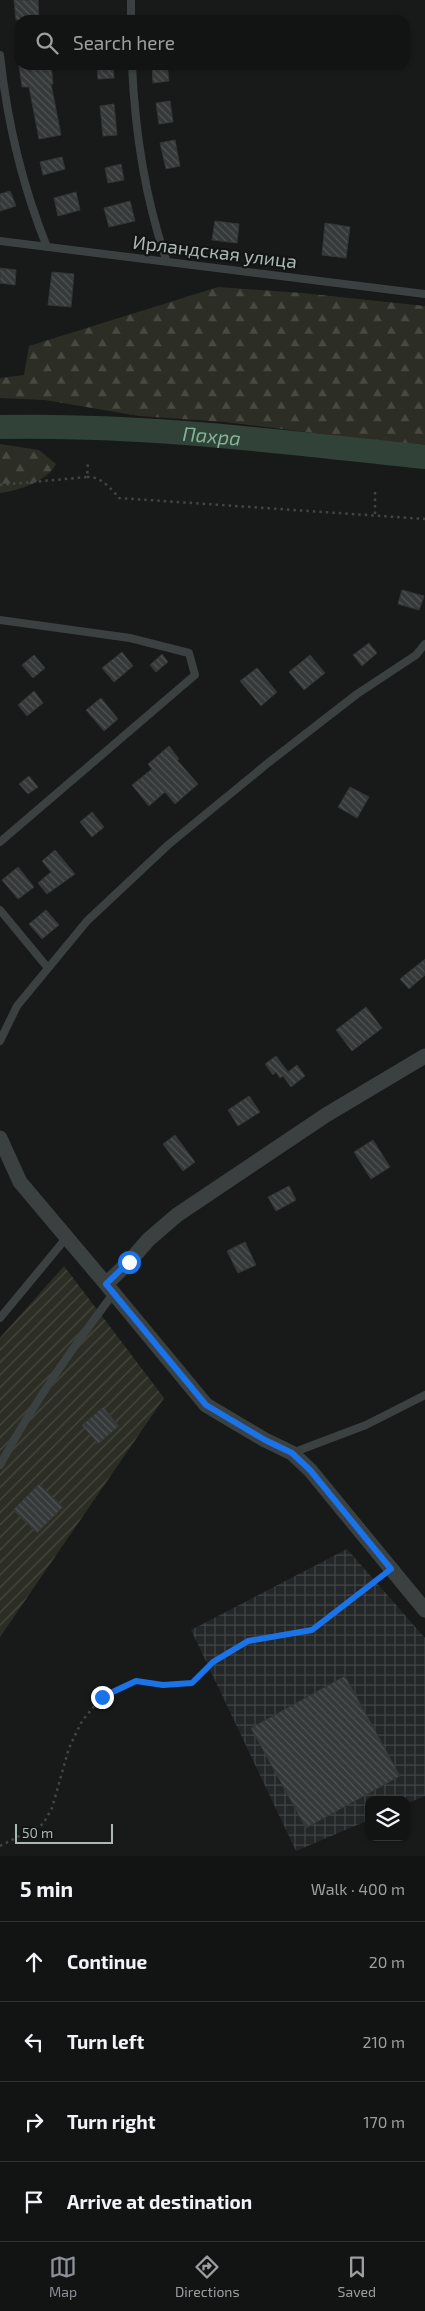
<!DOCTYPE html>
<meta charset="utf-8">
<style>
body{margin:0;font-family:"Exo 2",sans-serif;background:#1b1d1d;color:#f1f3f6}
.controls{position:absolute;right:15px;bottom:15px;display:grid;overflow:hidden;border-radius:10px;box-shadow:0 1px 4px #0004}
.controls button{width:45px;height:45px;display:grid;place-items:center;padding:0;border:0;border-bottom:1px solid #313334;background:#121414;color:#f1f3f6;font:25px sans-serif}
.scale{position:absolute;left:15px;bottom:12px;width:98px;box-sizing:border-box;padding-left:5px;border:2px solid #abb9b4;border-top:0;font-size:14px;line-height:18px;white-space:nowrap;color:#abb9b4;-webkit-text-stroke:4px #131515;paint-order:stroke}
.stop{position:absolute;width:15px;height:15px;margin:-11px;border:4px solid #1a73e8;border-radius:50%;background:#fff}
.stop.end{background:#1a73e8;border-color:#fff;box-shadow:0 1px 5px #0008}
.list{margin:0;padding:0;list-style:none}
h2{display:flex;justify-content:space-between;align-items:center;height:65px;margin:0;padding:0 20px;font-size:21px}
h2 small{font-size:16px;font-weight:400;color:#9c9ea0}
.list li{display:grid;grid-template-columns:32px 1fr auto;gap:15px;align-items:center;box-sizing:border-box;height:80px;padding:0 20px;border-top:1px solid #313334}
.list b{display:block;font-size:19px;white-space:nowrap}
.list em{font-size:16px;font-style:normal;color:#9c9ea0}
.icon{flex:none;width:28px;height:28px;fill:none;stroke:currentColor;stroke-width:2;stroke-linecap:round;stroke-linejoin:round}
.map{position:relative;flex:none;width:425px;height:1856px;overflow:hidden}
.search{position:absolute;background:#121414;box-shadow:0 1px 4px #0004;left:15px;right:15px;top:15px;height:55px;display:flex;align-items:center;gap:12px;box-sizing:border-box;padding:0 18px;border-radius:15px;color:#9c9ea0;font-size:19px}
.sheet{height:385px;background:#121414}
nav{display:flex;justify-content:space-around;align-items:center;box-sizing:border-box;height:70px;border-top:1px solid #313334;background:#121414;font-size:14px;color:#9c9ea0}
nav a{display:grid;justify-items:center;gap:2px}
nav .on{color:#8c9099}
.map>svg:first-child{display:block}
.industrial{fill:url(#industrial-grid)}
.forest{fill:url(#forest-firs)}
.garden{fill:url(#garden-furrows)}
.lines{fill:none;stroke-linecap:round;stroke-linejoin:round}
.river{stroke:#314338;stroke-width:24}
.building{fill:url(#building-back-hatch);stroke:#323636}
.path{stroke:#3f4644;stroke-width:2.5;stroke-dasharray:2.5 4;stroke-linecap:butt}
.lane{stroke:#3b4140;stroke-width:8}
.street{stroke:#3b4140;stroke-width:15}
.route{stroke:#1a73e8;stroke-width:6}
.labels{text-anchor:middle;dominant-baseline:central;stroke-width:4.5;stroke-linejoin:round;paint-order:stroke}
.street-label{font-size:19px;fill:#abb9b4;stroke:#131515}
.water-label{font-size:20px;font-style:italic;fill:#83b397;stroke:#131515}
</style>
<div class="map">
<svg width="425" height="1856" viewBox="0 0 425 1856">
<defs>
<pattern id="industrial-grid" width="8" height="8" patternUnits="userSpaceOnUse" patternTransform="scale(1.25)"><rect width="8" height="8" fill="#242727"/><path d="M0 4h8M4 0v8" fill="none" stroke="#414444"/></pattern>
<pattern id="forest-firs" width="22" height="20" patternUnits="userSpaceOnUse" patternTransform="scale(1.25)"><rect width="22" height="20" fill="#2c2d24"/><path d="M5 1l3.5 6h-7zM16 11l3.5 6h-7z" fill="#484941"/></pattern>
<pattern id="garden-furrows" width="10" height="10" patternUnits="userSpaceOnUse" patternTransform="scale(1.25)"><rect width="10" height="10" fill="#2c2d24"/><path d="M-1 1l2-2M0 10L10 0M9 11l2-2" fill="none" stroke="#484941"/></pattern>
<pattern id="building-back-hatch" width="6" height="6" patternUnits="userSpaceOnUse" patternTransform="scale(1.25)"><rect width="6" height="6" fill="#353939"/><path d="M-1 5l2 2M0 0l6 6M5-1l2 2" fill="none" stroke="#505453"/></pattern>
</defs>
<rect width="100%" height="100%" fill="#181a1a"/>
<!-- industrial -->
<path class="industrial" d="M347 1549 425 1638V1796L406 1804V1800H369V1820L296 1851 191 1630Z"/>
<!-- forest -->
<path class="forest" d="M218 287 302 293 425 306V453L338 436 225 422 139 416 45 400 0 398V378L24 375 29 346Z
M0 444 39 450 56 464C48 481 18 491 0 493Z"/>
<!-- garden -->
<path class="garden" d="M64 1266 164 1398 0 1637V1338Z"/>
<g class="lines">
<!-- river -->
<path class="river" id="s1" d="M0 427C143 424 283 442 425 457"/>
</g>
<!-- building -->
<path class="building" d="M14 0H38L39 20H16Z
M19 65H51L53 84H51L61 135 39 139 29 87H22Z
M97 65H113L114 78 98 79Z
M152 65H167L169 81 153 83Z
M170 101 173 122 159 124 156 103Z
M114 104 117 135 103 136 100 106Z
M175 140 180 166 166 169 160 143Z
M62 157 65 169 43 175 40 162Z
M121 164 124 180 108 183 105 168Z
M10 191 16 206 0 211V194Z
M76 192 80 210 58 216 54 198Z
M130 201 135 221 109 227 104 208Z
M215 221 239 224 237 243 212 240Z
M325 223 350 227 346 258 322 255Z
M0 268 16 270 15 285 0 283Z
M52 272 74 274 71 307 48 305Z
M402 590 424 596 419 610 398 604Z
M369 643 377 653 362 666 353 655Z
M122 652 133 666 114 682 102 668Z
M162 654 168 662 156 672 150 665Z
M34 655 45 668 33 678 22 665Z
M310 655 325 673 304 690 289 672Z
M257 668 277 692 261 706 240 681Z
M34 691 43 703 27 716 18 705Z
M101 698 118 719 104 731 86 710Z
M169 746 179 759 177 760 198 784 175 804 165 792 149 806 132 785 152 769 148 764Z
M29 776 38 787 28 794 19 784Z
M350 787 369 797 357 818 338 807Z
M92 812 104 827 92 837 80 822Z
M55 850 75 874 47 894 38 883 51 872 42 861Z
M18 867 34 887 18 899 2 880Z
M46 910 59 925 42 939 29 924Z
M425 959V975L409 989 400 979Z
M366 1007 382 1028 352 1051 336 1030Z
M276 1056 288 1072 297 1065 305 1076 291 1087 283 1076 280 1078 276 1072 273 1075 265 1064Z
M249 1096 260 1112 238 1126 228 1110Z
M175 1135 195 1162 183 1171 163 1144Z
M373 1140 390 1167 371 1179 354 1152Z
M289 1186 296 1200 276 1211 268 1197Z
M245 1242 256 1265 238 1273 227 1251Z
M103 1407 119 1426 98 1444 82 1425Z
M39 1484 63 1507 37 1533 13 1510Z
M345 1676 400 1776 306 1828 251 1728Z"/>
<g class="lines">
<!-- path -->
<path class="path" d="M87 477C100 476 112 489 119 498L425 519
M0 485 87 477 88 462
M375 492V514
M0 1846 43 1824 52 1808 69 1748 82 1721 102 1697 136 1681 163 1685 192 1683 213 1662 248 1641 312 1630 380 1578"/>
<!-- lane -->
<path class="lane" d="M131 20V0
M0 55C7 121 22 185 47 247
M132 65C135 131 145 199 167 262
M0 241 425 294
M0 620 130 638 189 653 195 675 0 842
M0 910 48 968
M0 1041 17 1006 87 921 168 845 268 763 357 694 416 655 425 644
M0 1318 67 1237
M292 1453 366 1425 425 1395
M0 1465C33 1404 71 1350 113 1294"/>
<!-- street -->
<path class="street" d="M425 1056 326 1115 177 1215 148 1240 129 1262 106 1284 206 1405 265 1440 292 1453 310 1470 425 1610
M0 1138 20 1182 106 1284"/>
</g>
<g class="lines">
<!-- route -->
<path class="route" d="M102 1697 136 1681 163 1685 192 1683 213 1662 248 1641 312 1630 391 1569 310 1470 292 1453 265 1440 206 1405 106 1284 129 1262"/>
</g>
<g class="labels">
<!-- street labels -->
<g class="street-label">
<text transform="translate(215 251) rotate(7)">Ирландская улица</text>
</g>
<!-- water labels -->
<g class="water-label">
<text stroke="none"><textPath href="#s1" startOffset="212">Пахра</textPath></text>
</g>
</g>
</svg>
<div class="controls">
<button><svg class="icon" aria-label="layers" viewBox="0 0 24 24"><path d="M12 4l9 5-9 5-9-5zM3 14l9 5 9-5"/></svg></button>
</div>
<div class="scale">50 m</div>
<div class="stop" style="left:129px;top:1262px"></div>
<div class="stop end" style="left:102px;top:1697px"></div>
<div class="search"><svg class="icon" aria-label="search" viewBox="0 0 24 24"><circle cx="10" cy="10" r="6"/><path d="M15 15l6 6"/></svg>Search here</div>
</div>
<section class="sheet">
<h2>5 min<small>Walk · 400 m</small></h2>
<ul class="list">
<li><svg class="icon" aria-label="ahead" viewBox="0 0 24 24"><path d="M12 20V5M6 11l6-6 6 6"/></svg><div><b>Continue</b></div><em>20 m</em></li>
<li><svg class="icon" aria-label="left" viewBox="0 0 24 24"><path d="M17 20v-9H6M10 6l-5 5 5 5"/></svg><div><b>Turn left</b></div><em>210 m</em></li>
<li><svg class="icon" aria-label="right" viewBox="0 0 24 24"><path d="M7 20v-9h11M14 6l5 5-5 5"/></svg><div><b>Turn right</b></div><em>170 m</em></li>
<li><svg class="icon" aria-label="arrive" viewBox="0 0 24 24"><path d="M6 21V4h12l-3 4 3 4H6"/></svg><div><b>Arrive at destination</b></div></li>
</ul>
</section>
<nav>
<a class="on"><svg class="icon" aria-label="map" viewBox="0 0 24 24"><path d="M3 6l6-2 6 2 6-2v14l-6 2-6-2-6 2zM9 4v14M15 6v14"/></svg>Map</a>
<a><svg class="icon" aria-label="directions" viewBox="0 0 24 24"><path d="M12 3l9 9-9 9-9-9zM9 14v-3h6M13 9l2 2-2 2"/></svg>Directions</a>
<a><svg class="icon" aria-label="saved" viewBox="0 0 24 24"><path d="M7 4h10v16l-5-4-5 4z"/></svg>Saved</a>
</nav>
